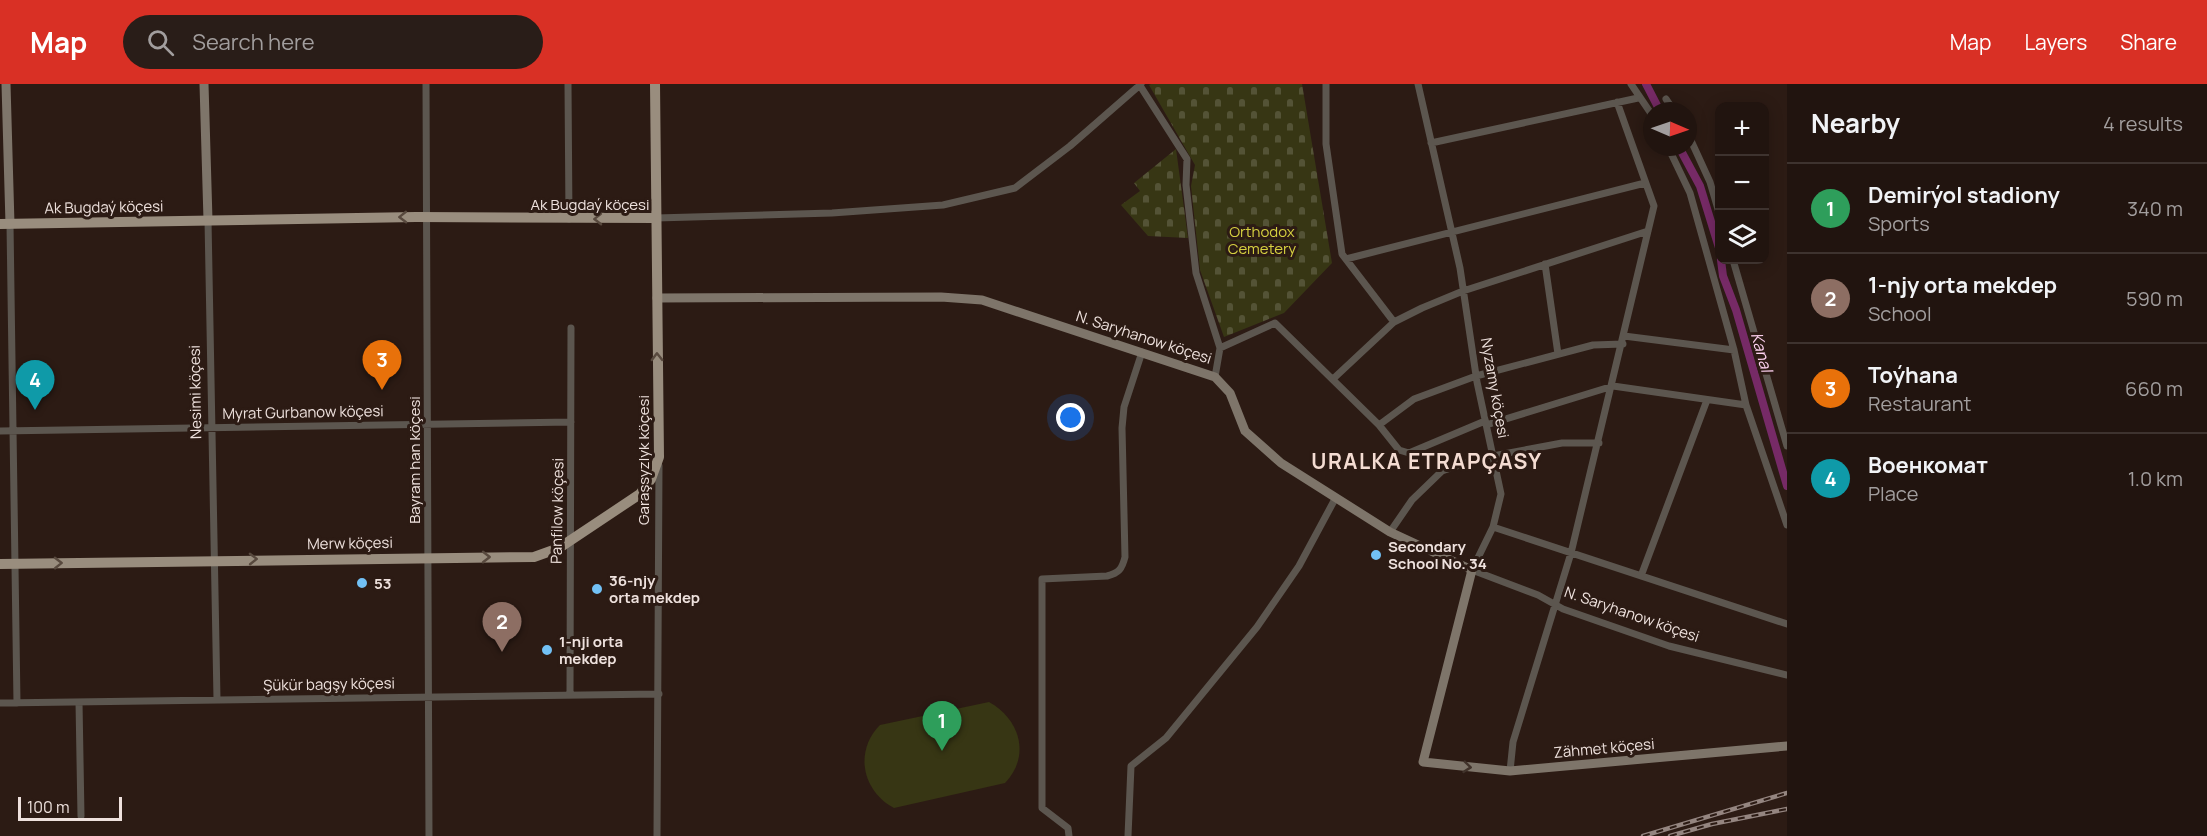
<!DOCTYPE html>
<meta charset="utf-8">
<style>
body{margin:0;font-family:Manrope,sans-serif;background:#291d18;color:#f1f3f6}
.controls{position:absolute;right:18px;top:18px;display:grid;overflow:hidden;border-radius:12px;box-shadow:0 3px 15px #0003}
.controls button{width:54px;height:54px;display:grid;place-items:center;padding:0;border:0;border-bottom:2px solid #3e332f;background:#21140f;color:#f1f3f6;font:30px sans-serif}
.compass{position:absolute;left:1643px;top:18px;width:54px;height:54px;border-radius:50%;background:#21140f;box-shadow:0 3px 15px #0003;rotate:92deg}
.scale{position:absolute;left:18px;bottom:15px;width:104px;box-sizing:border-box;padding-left:6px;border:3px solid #eee1dd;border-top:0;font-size:16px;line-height:21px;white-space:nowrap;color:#eee1dd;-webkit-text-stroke:4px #2c1b14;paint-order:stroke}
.you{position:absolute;left:1071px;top:334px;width:21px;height:21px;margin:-15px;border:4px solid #fff;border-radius:50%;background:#1a73e8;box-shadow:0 0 0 9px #1a73e833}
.badge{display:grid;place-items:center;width:39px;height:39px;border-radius:50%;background:#d93025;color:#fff;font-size:20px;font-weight:700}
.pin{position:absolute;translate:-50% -50px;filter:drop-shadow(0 2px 3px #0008)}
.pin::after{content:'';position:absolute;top:32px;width:21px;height:18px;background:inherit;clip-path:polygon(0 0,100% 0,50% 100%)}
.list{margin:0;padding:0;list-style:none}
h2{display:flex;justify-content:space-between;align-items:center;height:78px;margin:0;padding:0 24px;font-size:26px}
h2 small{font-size:20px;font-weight:400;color:#a29e9e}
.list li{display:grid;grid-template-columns:39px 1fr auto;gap:18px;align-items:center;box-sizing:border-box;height:90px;padding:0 24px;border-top:2px solid #3e332f}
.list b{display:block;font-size:22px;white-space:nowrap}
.list p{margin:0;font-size:20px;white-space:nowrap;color:#a29e9e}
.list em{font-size:20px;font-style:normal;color:#a29e9e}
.icon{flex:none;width:33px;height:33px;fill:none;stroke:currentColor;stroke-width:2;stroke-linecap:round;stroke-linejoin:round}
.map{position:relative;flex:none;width:1787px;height:752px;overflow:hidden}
header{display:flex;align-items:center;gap:36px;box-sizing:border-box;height:84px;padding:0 30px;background:#d93025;color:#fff}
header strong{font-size:28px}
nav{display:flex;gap:33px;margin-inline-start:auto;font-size:21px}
.search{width:420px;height:54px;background:#291d18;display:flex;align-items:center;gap:15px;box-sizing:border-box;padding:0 21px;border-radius:33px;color:#a29e9e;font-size:22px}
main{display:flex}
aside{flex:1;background:#21140f}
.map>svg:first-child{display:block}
.green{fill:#373614}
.cemetery{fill:url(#cemetery-stones)}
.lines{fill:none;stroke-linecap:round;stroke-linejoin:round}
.canal{stroke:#762a66;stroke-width:8}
.street{stroke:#5c564f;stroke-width:7}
.secondary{stroke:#7e756a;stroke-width:9}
.primary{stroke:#998d7e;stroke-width:10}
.rail-casing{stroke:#948580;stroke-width:4.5}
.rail{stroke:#2c1b14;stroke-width:2;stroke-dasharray:7;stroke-linecap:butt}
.oneway{stroke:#58493e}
.oneway2{stroke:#40322a}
.poi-dot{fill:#72c1f5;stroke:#2c1b14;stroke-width:2}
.labels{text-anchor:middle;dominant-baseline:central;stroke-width:6;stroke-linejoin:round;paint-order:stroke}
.street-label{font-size:15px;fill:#eee1dd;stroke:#2c1b14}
.park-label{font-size:15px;fill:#d6d040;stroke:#2c1b14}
.poi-label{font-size:15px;font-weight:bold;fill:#eee1dd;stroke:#2c1b14;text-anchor:start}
.water-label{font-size:16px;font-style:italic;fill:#ffd3f2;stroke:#2c1b14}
.district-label{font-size:21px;font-weight:bold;letter-spacing:1.5px;fill:#f4dcd2;stroke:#2c1b14}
</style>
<header>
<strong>Map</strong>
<div class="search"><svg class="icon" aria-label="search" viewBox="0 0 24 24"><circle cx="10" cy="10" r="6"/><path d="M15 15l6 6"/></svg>Search here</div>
<nav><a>Map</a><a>Layers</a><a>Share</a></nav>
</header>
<main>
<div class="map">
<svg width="1787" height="752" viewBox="0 0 1787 752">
<defs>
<pattern id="cemetery-stones" width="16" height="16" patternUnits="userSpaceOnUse" patternTransform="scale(1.5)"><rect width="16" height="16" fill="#373614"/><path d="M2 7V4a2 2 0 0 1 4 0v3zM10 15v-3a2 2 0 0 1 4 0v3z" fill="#545336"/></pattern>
</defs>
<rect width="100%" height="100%" fill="#2c1b14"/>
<!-- green -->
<path class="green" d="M989 618C1020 635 1031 672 1005 699L894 724C862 707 854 667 880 641Z"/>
<!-- cemetery -->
<path class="cemetery" d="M1151 0H1302L1332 179 1284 229 1224 253 1200 186 1191 102 1195 81 1149 1Z
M1176 65 1188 154 1148 152 1121 121 1140 107 1134 99Z"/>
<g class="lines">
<!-- canal -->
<path class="canal" d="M1646 0 1660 27
M1679 63 1700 102 1720 167
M1721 176 1723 192 1736 226 1787 402"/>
<!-- street -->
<path class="street" d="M426 0 429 752
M568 0 569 135
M1139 0 1187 75 1186 101 1196 189 1220 264 1215 293
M1326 0V60L1342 170 1394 238
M1418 0 1460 184 1477 298 1501 410 1493 443 1472 486 1538 511 1563 525 1669 562 1787 591
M1631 0 1652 31
M1666 15 1674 27
M1688 50 1710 98 1720 132
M1431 59 1638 14
M1668 63 1690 109 1734 266 1746 321 1787 441
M656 134 832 129 943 121 1015 104 1070 62 1141 0
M208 136 217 615
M10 140 17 619
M1346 175 1645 99
M1733 176 1787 362
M1545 180 1558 270
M1624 252 1734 266
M1220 264 1275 239 1379 341 1414 315 1476 292 1593 261 1623 260
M1333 295 1394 238 1422 224 1463 207 1648 147
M1379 341 1399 366 1409 369 1485 337
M1486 341 1613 302 1746 321
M0 347 571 338
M1493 372 1562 359H1599
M1493 443 1787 540
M1390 448 1412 416 1442 387 1492 370
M1641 492 1707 316
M570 610 571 244
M79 618 81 732
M0 619 659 610
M1510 687 1513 658 1571 469 1654 122 1617 18
M657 752 659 382
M1069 752 1068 744 1042 724V495L1107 492C1119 489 1122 485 1125 473L1122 344 1124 323 1142 268
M1128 752 1131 682 1166 654 1257 543 1299 482 1335 415"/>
<!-- secondary -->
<path class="secondary" d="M6 0 10 140
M204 0 208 136
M657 214 941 213 982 216 1215 293 1230 309 1245 347 1281 379 1390 448 1472 486 1423 678 1510 687 1787 662"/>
<!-- primary -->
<path class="primary" d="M0 140 416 133 656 134
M0 480 534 473 559 464 640 410 651 395 659 373 655 0"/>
<!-- rail casing -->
<g class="rail-casing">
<path id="rail" d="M1643 752 1787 709
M1670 752 1712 740 1787 725"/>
</g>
<!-- rail -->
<use href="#rail" class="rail"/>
</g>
<!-- one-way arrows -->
<defs><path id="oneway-chevron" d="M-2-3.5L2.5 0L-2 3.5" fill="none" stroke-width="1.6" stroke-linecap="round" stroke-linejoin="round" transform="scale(1.5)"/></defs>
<g class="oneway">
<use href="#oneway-chevron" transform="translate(403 133) rotate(179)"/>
<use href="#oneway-chevron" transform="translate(598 135) rotate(179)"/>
<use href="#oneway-chevron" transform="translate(657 273) rotate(-91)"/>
<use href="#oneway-chevron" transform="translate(486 473)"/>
<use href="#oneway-chevron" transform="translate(253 475) rotate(-1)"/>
<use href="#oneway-chevron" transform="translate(58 479) rotate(-1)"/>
</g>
<use class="oneway2" href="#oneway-chevron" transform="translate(1467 683) rotate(6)"/>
<!-- markers -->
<g class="poi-dot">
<circle cx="1376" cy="471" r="6"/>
<circle cx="362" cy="499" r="6"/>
<circle cx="597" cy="505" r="6"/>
<circle cx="547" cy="566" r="6"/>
</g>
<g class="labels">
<!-- street labels -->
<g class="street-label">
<text x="590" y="120">Ak Bugdaý köçesi</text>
<text transform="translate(104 123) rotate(-1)">Ak Bugdaý köçesi</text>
<text transform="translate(1144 253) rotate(18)">N. Saryhanow köçesi</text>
<text transform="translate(1495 304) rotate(80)">Nyzamy köçesi</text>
<text transform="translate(195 308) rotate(-91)">Nesimi köçesi</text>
<text transform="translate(303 328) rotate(-1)">Myrat Gurbanow köçesi</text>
<text transform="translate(414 376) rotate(-90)">Bayram han köçesi</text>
<text transform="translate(643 376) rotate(-90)">Garaşsyzlyk köçesi</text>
<text transform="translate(557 427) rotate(-89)">Panfilow köçesi</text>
<text transform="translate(350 459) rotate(-1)">Merw köçesi</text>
<text transform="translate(1632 530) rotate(19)">N. Saryhanow köçesi</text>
<text transform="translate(329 600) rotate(-1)">Şükür bagşy köçesi</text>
<text transform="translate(1604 664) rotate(-5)">Zähmet köçesi</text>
</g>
<!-- park labels -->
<g class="park-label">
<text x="1262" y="147">Orthodox<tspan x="1262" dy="17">Cemetery</tspan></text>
</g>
<!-- poi labels -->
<g class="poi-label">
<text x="1388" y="462">Secondary<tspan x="1388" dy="17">School No. 34</tspan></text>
<text x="609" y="496">36-njy<tspan x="609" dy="17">orta mekdep</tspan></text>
<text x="374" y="499">53</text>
<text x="559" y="557">1-nji orta<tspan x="559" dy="17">mekdep</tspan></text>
</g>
<!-- water labels -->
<g class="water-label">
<text transform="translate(1762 268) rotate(74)">Kanal</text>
</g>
<!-- district labels -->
<g class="district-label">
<text x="1427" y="377">URALKA ETRAPÇASY</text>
</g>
</g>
</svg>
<div class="controls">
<button>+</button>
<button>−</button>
<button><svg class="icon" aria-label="layers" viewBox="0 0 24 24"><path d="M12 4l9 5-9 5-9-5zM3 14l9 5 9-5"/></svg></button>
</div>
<svg class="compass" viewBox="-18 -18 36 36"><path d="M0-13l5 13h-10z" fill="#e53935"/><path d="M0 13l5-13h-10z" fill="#a29e9e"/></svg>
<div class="scale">100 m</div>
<div class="you"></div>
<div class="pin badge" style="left:942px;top:667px;background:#2e9e5b">1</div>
<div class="pin badge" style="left:502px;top:568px;background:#8d6e63">2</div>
<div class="pin badge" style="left:382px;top:306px;background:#e8710a">3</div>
<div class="pin badge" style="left:35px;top:326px;background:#0f9aa8">4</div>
</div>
<aside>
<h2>Nearby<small>4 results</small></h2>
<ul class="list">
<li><span class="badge" style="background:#2e9e5b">1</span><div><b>Demirýol stadiony</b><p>Sports</p></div><em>340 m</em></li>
<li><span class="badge" style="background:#8d6e63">2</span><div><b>1-njy orta mekdep</b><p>School</p></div><em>590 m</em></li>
<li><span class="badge" style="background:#e8710a">3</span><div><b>Toýhana</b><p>Restaurant</p></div><em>660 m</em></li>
<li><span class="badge" style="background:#0f9aa8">4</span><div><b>Военкомат</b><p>Place</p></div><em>1.0 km</em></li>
</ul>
</aside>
</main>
